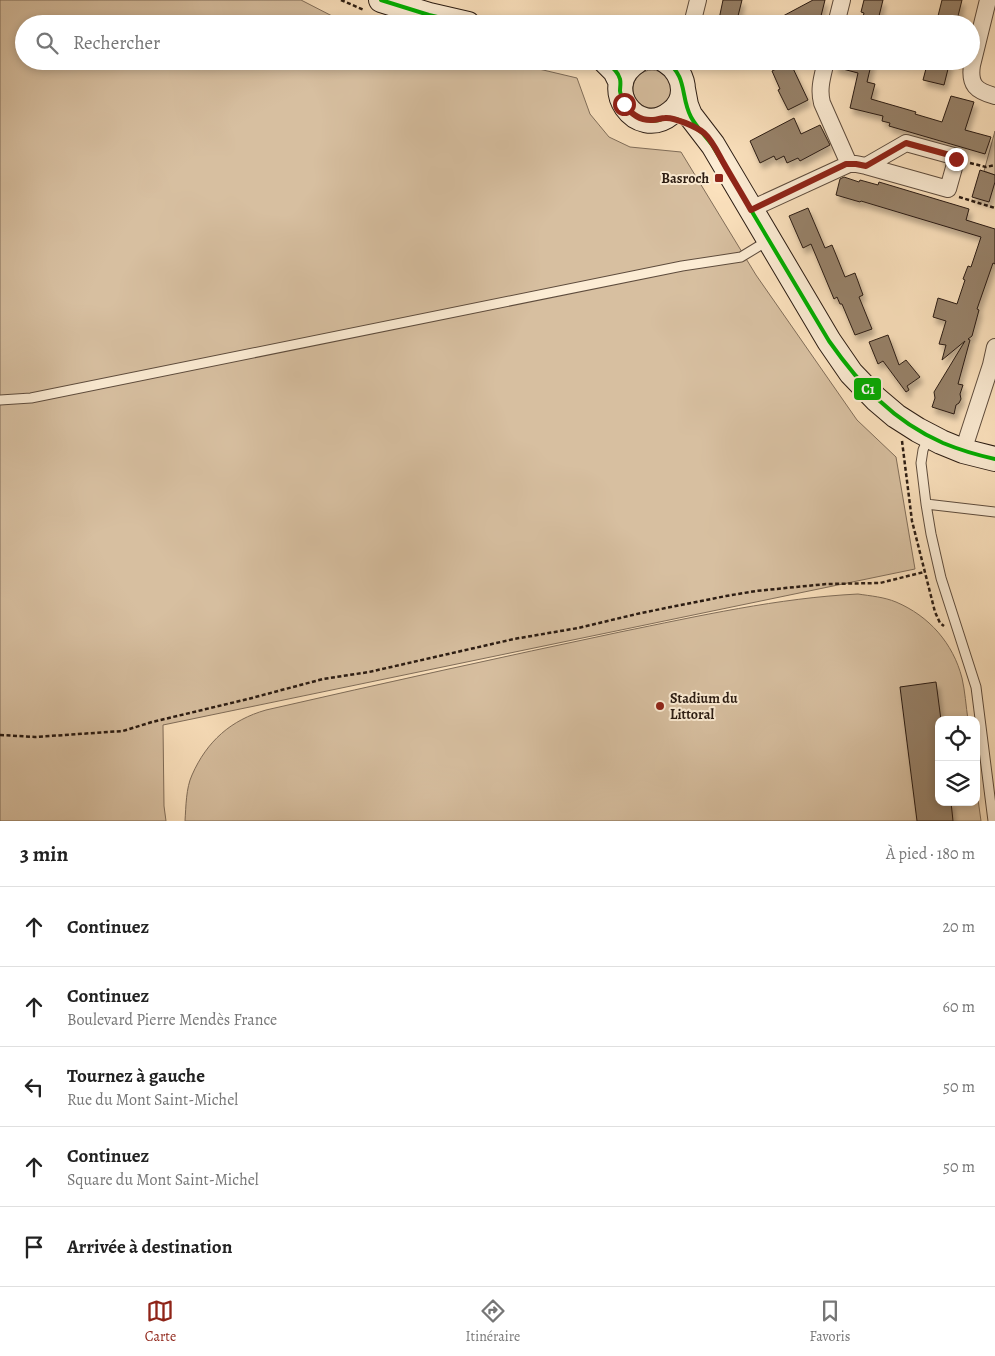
<!DOCTYPE html>
<html lang="fr">
<meta charset="utf-8">
<style>
body{margin:0;font-family:Alegreya,serif;background:#f6f6f6;color:#222}
.controls{position:absolute;right:15px;bottom:15px;display:grid;overflow:hidden;border-radius:10px;box-shadow:0 2px 8px #0003}
.controls button{width:45px;height:45px;display:grid;place-items:center;padding:0;border:0;border-bottom:1px solid #e0e0e0;background:#fff;color:#222;font:25px sans-serif}
.stop{position:absolute;width:15px;height:15px;margin:-11px;border:4px solid #8f2418;border-radius:50%;background:#fff}
.stop.end{background:#8f2418;border-color:#fff;box-shadow:0 1px 5px #0008}
.list{margin:0;padding:0;list-style:none}
h2{display:flex;justify-content:space-between;align-items:center;height:65px;margin:0;padding:0 20px;font-size:21px}
h2 small{font-size:16px;font-weight:400;color:#767676}
.list li{display:grid;grid-template-columns:32px 1fr auto;gap:15px;align-items:center;box-sizing:border-box;height:80px;padding:0 20px;border-top:1px solid #e0e0e0}
.list b{display:block;font-size:19px;white-space:nowrap}
.list p{margin:0;font-size:16px;white-space:nowrap;color:#767676}
.list em{font-size:16px;font-style:normal;color:#767676}
.icon{flex:none;width:28px;height:28px;fill:none;stroke:currentColor;stroke-width:2;stroke-linecap:round;stroke-linejoin:round}
.map{position:relative;flex:none;width:995px;height:821px;overflow:hidden}
.search{position:absolute;background:#fff;box-shadow:0 2px 8px #0003;left:15px;right:15px;top:15px;height:55px;display:flex;align-items:center;gap:12px;box-sizing:border-box;padding:0 18px;border-radius:28px;color:#767676;font-size:19px}
.sheet{height:465px;background:#fff}
nav{display:flex;justify-content:space-around;align-items:center;box-sizing:border-box;height:70px;border-top:1px solid #e0e0e0;background:#fff;font-size:14px;color:#767676}
nav a{display:grid;justify-items:center;gap:2px}
nav .on{color:#8f2418}
.map>svg:first-child{display:block}
.green{fill:#d7bfa0;stroke:#806d59}
.building{fill:#97826b;stroke:#2a1b12;filter:url(#shadow)}
.lines{fill:none;stroke-linecap:round;stroke-linejoin:round}
.lane-casing{stroke:#5e4c3d;stroke-width:11}
.street-casing{stroke:#5e4c3d;stroke-width:18}
.secondary-casing{stroke:#2a1b12;stroke-width:26}
.path{stroke:#2a1b12;stroke-width:2.5;stroke-dasharray:4 2.5;stroke-linecap:butt}
.lane{stroke:#fcecd4;stroke-width:9}
.street{stroke:#fcecd4;stroke-width:16}
.secondary{stroke:#fcecd4;stroke-width:24}
.bus-1-casing{stroke:#fcecd4;stroke-width:8}
.bus-1{stroke:#00ae00;stroke-width:4}
.route{stroke:#8f2418;stroke-width:6}
.poi-dot{fill:#8f2418;stroke:#fcecd4;stroke-width:2}
.labels{text-anchor:middle;dominant-baseline:central;stroke-width:4;stroke-linejoin:round;paint-order:stroke}
.poi-label{font-size:14px;font-weight:bold;fill:#2a1b12;stroke:#fcecd4;text-anchor:end}
.line-badge{stroke:#fcecd4;stroke-width:2}
.badge-label{font-size:14px;text-anchor:middle;font-weight:bold;fill:#fff}
</style>
<div class="map">
<svg width="995" height="821" viewBox="0 0 995 821">
<defs>
<filter id="shadow"><feDropShadow dx="3" dy="5.5" stdDeviation="2.5" flood-color="#0004"/></filter>
</defs>
<rect width="100%" height="100%" fill="#fbe1bd"/>
<filter id="stains"><feTurbulence type="fractalNoise" baseFrequency=".004" numOctaves="4"/><feColorMatrix values="0 0 0 0 .2 0 0 0 0 .09 0 0 0 0 .02 0 0 0 .5 -.17"/></filter>
<radialGradient id="worn" r=".72"><stop offset=".6" stop-color="#630" stop-opacity="0"/><stop offset="1" stop-color="#630" stop-opacity=".3"/></radialGradient>
<!-- green -->
<path class="green" d="M0 0H301L336 18 354 24H24V61H505L577 78 590 114 609 137 630 147 681 152 756 275 857 420 896 457 915 569 163 725 164 806 166 821H0Z
M633 89a19 19 0 1 1 38 0a19 19 0 1 1-38 0Z
M995 131V175L984 171Z
M858 594C871 596 884 597 896 602 929 616 953 643 962 678 965 691 966 706 968 720H939V802H976V785L981 821H185C186 806 186 788 192 775 207 741 231 720 266 710 384 683 502 657 620 632 699 616 778 598 858 594Z"/>
<!-- building -->
<path class="building" d="M723 0H742L736 24H718Z
M813 0H825L819 24H768Z
M864 0H883L877 24H861L864 13 861 12Z
M942 0H962L956 24H936Z
M836 61H872L867 82 875 84 871 99 916 112 915 114 942 122 951 96 974 102 965 130 991 137 985 154 889 126 890 123 882 121 883 116 850 108 858 73 835 67Z
M928 61H950L944 85 923 80Z
M790 62 808 100 788 110 778 90 780 89 772 71Z
M794 118 801 134 820 125 830 145 800 161 798 158 787 163 784 156 776 160 774 156 760 163 750 141Z
M980 170 995 175V182L989 202 972 197Z
M844 177 859 182 860 180 878 185 879 182 969 209 966 220 995 229V264L993 263 977 309 979 310 972 336 968 339 970 340 958 384 963 385 960 394 961 399 959 403 956 405 954 414 932 407 935 398 934 392 965 341 942 360 946 345 939 344 946 321 933 317 938 298 957 304 965 280 963 279 968 266 971 267 981 237 861 201 860 202 836 195 840 179Z
M808 208 825 248 832 245 845 277 855 273 863 295 859 297 872 329 855 335 842 304H840L837 297 834 299 811 244 803 248 789 216Z
M888 335 899 365 906 360 920 377 907 386 909 390 906 392 883 361 878 364 869 342Z
M936 682 941 720H939V802H951L953 821H917L900 687Z"/>
<g class="lines">
<!-- lane casing -->
<g class="lane-casing">
<path id="lane" d="M0 400 31 398 682 266 741 257 769 240
M929 436 923 450 921 463 926 504 931 534 941 578 976 687 993 821
M926 504 995 512"/>
</g>
<!-- street casing -->
<g class="street-casing">
<path id="street" d="M988 0 972 65C969 85 976 91 995 96
M692 24 698 0
M836 24 842 0
M826 61C823 75 818 88 822 103L849 164
M751 209 849 164H856L866 166 948 189 957 157 906 143 866 166
M963 451 991 365 995 347"/>
</g>
<!-- secondary casing -->
<g class="secondary-casing">
<path id="secondary" d="M381 0 429 15 468 24
M605 61 615 71 621 83
M637 61C597 86 637 141 671 113 678 108 683 99 683 90 683 78 676 67 666 61
M683 89 686 105 690 115 713 145 829 341 851 373 876 399 896 416 918 430 941 442 963 451 995 459"/>
</g>
<!-- path -->
<path class="path" d="M341 0 364 10
M569 61 586 66
M970 163 986 167 995 165
M959 197 995 208
M902 441 912 521 935 612 940 623 944 626
M0 735 35 737 123 731 152 722 248 699 323 679 369 672 514 639 578 628 641 613 726 596 756 591 826 584 880 583 924 572"/>
<!-- lane -->
<use href="#lane" class="lane"/>
<!-- street -->
<use href="#street" class="street"/>
<!-- secondary -->
<use href="#secondary" class="secondary"/>
<!-- bus-1 casing -->
<g class="bus-1-casing">
<path id="bus-1" d="M381 0 429 15 467 24
M605 61C611 66 618 71 620 79 621 83 620 87 620 91 621 100 626 109 633 114 640 119 651 122 659 120 664 119 661 118 667 118 681 118 698 128 708 138L829 341C860 385 893 421 943 443 960 450 977 455 995 459
M666 61C688 77 680 96 691 117 698 130 710 140 717 152"/>
</g>
<!-- bus-1 -->
<use href="#bus-1" class="bus-1"/>
</g>
<g class="lines">
<!-- route -->
<path class="route" d="M624 104C631 114 641 121 653 120 657 120 661 118 665 118 674 117 697 127 704 133 712 140 718 153 723 162 732 178 742 194 751 210L846 164H856L866 166 906 143 957 157 956 159"/>
</g>
<!-- markers -->
<g class="poi-dot">
<rect x="714" y="173" width="10" height="10" rx="2.5"/>
<circle cx="660" cy="706" r="5"/>
</g>
<g class="labels">
<!-- poi labels -->
<g class="poi-label">
<text x="709" y="178">Basroch</text>
<text x="670" y="698" text-anchor="start">Stadium du<tspan x="670" dy="16">Littoral</tspan></text>
</g>
</g>
<rect class="line-badge" x="853" y="377" width="29" height="24" rx="5" fill="#00ae00"/>
<g class="badge-label">
<text x="868" y="394">C1</text>
</g>
<rect width="100%" height="100%" filter="url(#stains)"/>
<rect width="100%" height="100%" fill="url(#worn)"/>
</svg>
<div class="controls">
<button><svg class="icon" aria-label="locate" viewBox="0 0 24 24"><circle cx="12" cy="12" r="6"/><path d="M12 2v4M12 18v4M2 12h4M18 12h4"/></svg></button>
<button><svg class="icon" aria-label="layers" viewBox="0 0 24 24"><path d="M12 4l9 5-9 5-9-5zM3 14l9 5 9-5"/></svg></button>
</div>
<div class="stop" style="left:624px;top:104px"></div>
<div class="stop end" style="left:956px;top:159px"></div>
<div class="search"><svg class="icon" aria-label="search" viewBox="0 0 24 24"><circle cx="10" cy="10" r="6"/><path d="M15 15l6 6"/></svg>Rechercher</div>
</div>
<section class="sheet">
<h2>3 min<small>À pied · 180 m</small></h2>
<ul class="list">
<li><svg class="icon" aria-label="ahead" viewBox="0 0 24 24"><path d="M12 20V5M6 11l6-6 6 6"/></svg><div><b>Continuez</b></div><em>20 m</em></li>
<li><svg class="icon" aria-label="ahead" viewBox="0 0 24 24"><path d="M12 20V5M6 11l6-6 6 6"/></svg><div><b>Continuez</b><p>Boulevard Pierre Mendès France</p></div><em>60 m</em></li>
<li><svg class="icon" aria-label="left" viewBox="0 0 24 24"><path d="M17 20v-9H6M10 6l-5 5 5 5"/></svg><div><b>Tournez à gauche</b><p>Rue du Mont Saint-Michel</p></div><em>50 m</em></li>
<li><svg class="icon" aria-label="ahead" viewBox="0 0 24 24"><path d="M12 20V5M6 11l6-6 6 6"/></svg><div><b>Continuez</b><p>Square du Mont Saint-Michel</p></div><em>50 m</em></li>
<li><svg class="icon" aria-label="arrive" viewBox="0 0 24 24"><path d="M6 21V4h12l-3 4 3 4H6"/></svg><div><b>Arrivée à destination</b></div></li>
</ul>
</section>
<nav>
<a class="on"><svg class="icon" aria-label="map" viewBox="0 0 24 24"><path d="M3 6l6-2 6 2 6-2v14l-6 2-6-2-6 2zM9 4v14M15 6v14"/></svg>Carte</a>
<a><svg class="icon" aria-label="directions" viewBox="0 0 24 24"><path d="M12 3l9 9-9 9-9-9zM9 14v-3h6M13 9l2 2-2 2"/></svg>Itinéraire</a>
<a><svg class="icon" aria-label="saved" viewBox="0 0 24 24"><path d="M7 4h10v16l-5-4-5 4z"/></svg>Favoris</a>
</nav>
